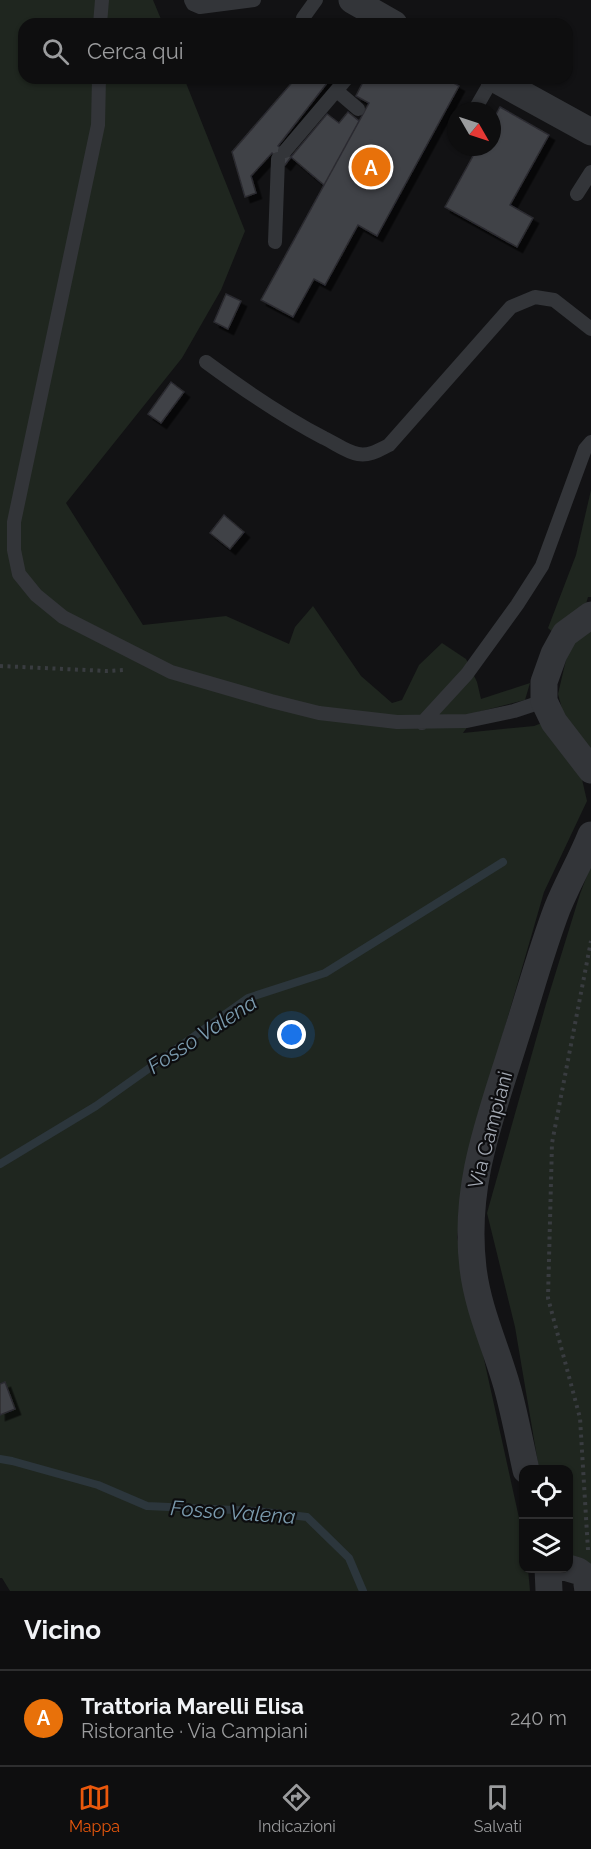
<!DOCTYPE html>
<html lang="it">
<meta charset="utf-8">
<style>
body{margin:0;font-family:Raleway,sans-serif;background:#1c1c1d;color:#f1f3f6}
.controls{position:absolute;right:18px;bottom:18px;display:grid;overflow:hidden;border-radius:12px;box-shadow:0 2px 4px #0004}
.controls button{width:54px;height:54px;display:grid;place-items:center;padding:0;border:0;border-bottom:2px solid #2e2e2f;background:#0e0e0f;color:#f1f3f6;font:30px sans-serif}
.compass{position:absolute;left:447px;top:102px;width:54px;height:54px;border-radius:50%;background:#0e0e0f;box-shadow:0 2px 4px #0004;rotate:129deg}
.you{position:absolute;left:292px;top:1035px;width:21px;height:21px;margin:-15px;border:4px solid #fff;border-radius:50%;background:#1a73e8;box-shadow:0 0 0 9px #1a73e833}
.badge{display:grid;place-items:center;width:39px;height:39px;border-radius:50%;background:#ea580c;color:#fff;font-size:20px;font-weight:700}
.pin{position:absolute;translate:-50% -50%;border:3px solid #fff;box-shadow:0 2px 6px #0006}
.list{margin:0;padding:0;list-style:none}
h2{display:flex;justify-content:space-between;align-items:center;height:78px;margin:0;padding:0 24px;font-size:26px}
h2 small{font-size:20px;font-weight:400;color:#9b9c9e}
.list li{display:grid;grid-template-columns:39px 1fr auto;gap:18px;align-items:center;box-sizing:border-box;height:96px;padding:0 24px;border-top:2px solid #2e2e2f}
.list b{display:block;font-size:22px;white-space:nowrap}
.list p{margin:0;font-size:20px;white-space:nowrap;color:#9b9c9e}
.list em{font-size:20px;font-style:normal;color:#9b9c9e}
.icon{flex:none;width:33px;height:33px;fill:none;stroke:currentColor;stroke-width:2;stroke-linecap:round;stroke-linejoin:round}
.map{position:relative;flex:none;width:591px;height:1591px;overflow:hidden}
.search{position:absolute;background:#0e0e0f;box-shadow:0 2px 4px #0004;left:18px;right:18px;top:18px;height:66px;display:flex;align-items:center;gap:15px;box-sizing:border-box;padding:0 21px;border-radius:18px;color:#9b9c9e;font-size:22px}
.sheet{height:174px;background:#0e0e0f}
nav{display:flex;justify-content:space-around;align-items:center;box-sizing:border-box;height:84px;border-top:2px solid #2e2e2f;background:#0e0e0f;font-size:16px;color:#9b9c9e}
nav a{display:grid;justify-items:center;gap:3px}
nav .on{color:#ea580c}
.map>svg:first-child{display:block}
.green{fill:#1f261f}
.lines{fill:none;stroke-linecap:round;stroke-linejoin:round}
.stream{stroke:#2c363c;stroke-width:8}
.building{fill:#414247;stroke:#2c2c30;stroke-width:1.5;filter:url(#shadow)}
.path{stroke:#393c40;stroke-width:4;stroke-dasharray:3 4.5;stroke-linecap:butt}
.lane{stroke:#333539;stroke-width:14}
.street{stroke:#333539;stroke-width:27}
.labels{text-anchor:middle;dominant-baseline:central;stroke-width:4.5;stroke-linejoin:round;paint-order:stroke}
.street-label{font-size:20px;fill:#a4aab4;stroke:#0d0d0f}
.water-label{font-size:21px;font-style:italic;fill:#7b9bae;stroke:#0d0d0f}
</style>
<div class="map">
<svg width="591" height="1591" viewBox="0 0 591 1591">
<defs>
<filter id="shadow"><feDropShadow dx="5.5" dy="5.5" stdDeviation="0" flood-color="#0009"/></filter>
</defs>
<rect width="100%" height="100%" fill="#121214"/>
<!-- green -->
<path class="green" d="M0 0H153L163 24H24V78H184L245 231 221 290 182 358 66 503 143 625 226 616 289 644 295 627 313 606 361 676 392 703 402 700 419 665 442 643 466 659 477 682 481 699 530 683 525 700 478 712 463 733 534 726 547 721 578 762 587 801 544 892 470 1148 457 1237 523 1536 524 1568 528 1569 530 1591H10L2 1578H0Z
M591 490V597H588L583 614 556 635 548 628 576 555Z
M591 629V751L564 716 558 694 569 647Z
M591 865V1568L569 1553 568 1470 539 1469 515 1327 487 1213 546 1004 580 894Z"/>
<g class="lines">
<!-- stream -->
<path class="stream" d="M0 1164 96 1106 248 998 325 973 503 862
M0 1459 12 1461 98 1485 147 1506 256 1511 307 1517 349 1558 363 1591"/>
</g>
<!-- building -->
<path class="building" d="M296 78H331L278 146 291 157 285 165 272 153 251 176 256 193 245 197 232 152Z
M365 78H445L459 86 377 236 358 225 325 285 314 279 293 317 261 300 369 103 356 96Z
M500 107 549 135 510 205 533 218 517 247 445 207 478 147H492V122Z
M348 112 359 121 324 185 291 157 327 114 339 123Z
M226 294 241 301 228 329 214 322Z
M171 382 184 392 161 423 148 414Z
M224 515 244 532 230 549 210 533Z
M5 1382 15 1409 0 1415V1384Z"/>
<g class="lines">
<!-- path -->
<path class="path" d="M0 666 107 671 125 670
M588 1550 580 1418 548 1298 552 1143 591 941"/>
<!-- lane -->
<path class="lane" d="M191 0 193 4 200 7 254 0
M303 18 316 0
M100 24 102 0
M99 78 98 125 14 522V550L19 574 36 595 63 617 171 672 271 701 319 713 397 722 467 721 514 711 544 701
M337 91 358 109
M474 111 493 78
M285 151 347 78
M577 194 591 172
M275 242 278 159
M206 362C244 390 282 416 324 438 335 443 346 452 358 454 370 456 379 450 389 445L511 307 535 297 554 300 591 329
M422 723 467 674 517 605 542 566 585 449 591 442"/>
<!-- street -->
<path class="street" d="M352 0 394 24
M493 78 591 132
M591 615 565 634 554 654 544 682V701L554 722 591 770
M526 1470C520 1443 515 1416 508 1390 497 1349 478 1311 473 1268 463 1184 491 1117 515 1039 529 996 541 951 557 909 567 884 581 860 591 835
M548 1568 549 1591
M568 1568 578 1571 586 1577 588 1591"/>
</g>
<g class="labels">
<!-- street labels -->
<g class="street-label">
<text transform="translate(490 1130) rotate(-75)">Via Campiani</text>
</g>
<!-- water labels -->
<g class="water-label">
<text transform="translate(202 1034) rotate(-33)">Fosso Valena</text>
<text transform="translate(233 1512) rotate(4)">Fosso Valena</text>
</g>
</g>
</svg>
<div class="controls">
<button><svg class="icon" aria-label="locate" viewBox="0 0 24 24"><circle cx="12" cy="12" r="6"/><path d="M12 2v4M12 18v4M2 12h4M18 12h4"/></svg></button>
<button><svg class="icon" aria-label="layers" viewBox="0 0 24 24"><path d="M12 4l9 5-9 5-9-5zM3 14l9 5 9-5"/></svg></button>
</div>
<svg class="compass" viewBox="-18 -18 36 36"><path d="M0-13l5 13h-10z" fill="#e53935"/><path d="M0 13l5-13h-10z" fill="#9b9c9e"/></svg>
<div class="you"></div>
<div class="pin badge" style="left:371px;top:167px;background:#e8710a">A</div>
<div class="search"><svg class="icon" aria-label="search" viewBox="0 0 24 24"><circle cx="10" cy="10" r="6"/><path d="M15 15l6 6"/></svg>Cerca qui</div>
</div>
<section class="sheet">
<h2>Vicino<small></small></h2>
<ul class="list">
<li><span class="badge" style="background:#e8710a">A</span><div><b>Trattoria Marelli Elisa</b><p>Ristorante · Via Campiani</p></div><em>240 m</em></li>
</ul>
</section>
<nav>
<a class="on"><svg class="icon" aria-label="map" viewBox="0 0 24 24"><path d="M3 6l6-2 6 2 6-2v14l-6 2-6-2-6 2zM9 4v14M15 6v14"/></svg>Mappa</a>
<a><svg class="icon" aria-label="directions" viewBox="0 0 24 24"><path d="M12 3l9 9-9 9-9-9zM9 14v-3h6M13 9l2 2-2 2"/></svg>Indicazioni</a>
<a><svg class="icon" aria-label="saved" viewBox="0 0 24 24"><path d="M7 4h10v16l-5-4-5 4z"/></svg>Salvati</a>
</nav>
